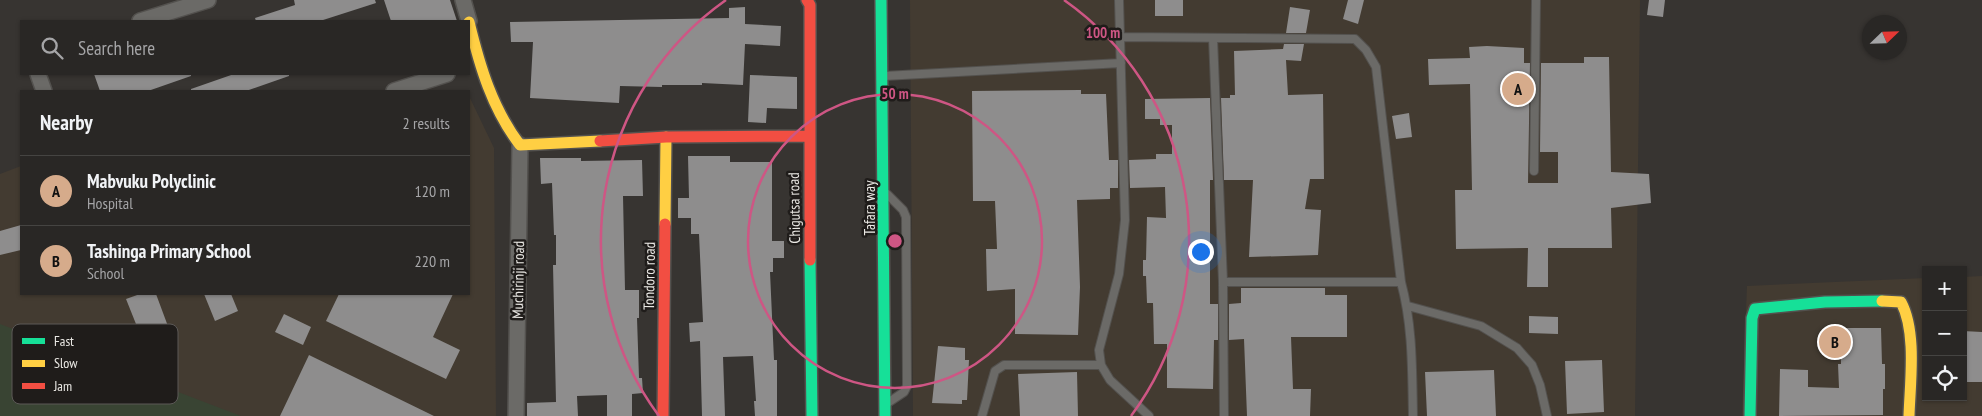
<!DOCTYPE html>
<meta charset="utf-8">
<style>
body{margin:0;font-family:"PT Sans Narrow",sans-serif;background:#312f2d;color:#f1f3f6}
.controls{position:absolute;right:15px;bottom:15px;display:grid;overflow:hidden;border-radius:0px;box-shadow:0 1px 4px #0004}
.controls button{width:45px;height:45px;display:grid;place-items:center;padding:0;border:0;border-bottom:1px solid #454442;background:#292725;color:#f1f3f6;font:25px sans-serif}
.compass{position:absolute;left:1862px;top:15px;width:45px;height:45px;border-radius:50%;background:#292725;box-shadow:0 1px 4px #0004;rotate:67deg}
.you{position:absolute;left:1200px;top:251px;width:18px;height:18px;margin:-12px;border:4px solid #fff;border-radius:50%;background:#1a73e8;box-shadow:0 0 0 8px #1a73e833}
.badge{display:grid;place-items:center;width:32px;height:32px;border-radius:50%;background:#d6ab8b;color:#111;font-size:16px;font-weight:700}
.pin{position:absolute;translate:-50% -50%;border:2px solid #fff;box-shadow:0 1px 5px #0006}
.list{margin:0;padding:0;list-style:none}
h2{display:flex;justify-content:space-between;align-items:center;height:65px;margin:0;padding:0 20px;font-size:21px}
h2 small{font-size:16px;font-weight:400;color:#a5a5a7}
.list li{display:grid;grid-template-columns:32px 1fr auto;gap:15px;align-items:center;box-sizing:border-box;height:70px;padding:0 20px;border-top:1px solid #454442}
.list b{display:block;font-size:19px;white-space:nowrap}
.list p{margin:0;font-size:16px;white-space:nowrap;color:#a5a5a7}
.list em{font-size:16px;font-style:normal;color:#a5a5a7}
.icon{flex:none;width:28px;height:28px;fill:none;stroke:currentColor;stroke-width:2;stroke-linecap:round;stroke-linejoin:round}
.map{position:relative;flex:none;width:1982px;height:416px;overflow:hidden}
.search{position:absolute;background:#292725;box-shadow:0 1px 4px #0004;left:20px;top:20px;width:450px;height:55px;display:flex;align-items:center;gap:12px;box-sizing:border-box;padding:0 18px;border-radius:0px;color:#a5a5a7;font-size:19px}
.panel{position:absolute;background:#292725;box-shadow:0 1px 4px #0004;left:20px;top:90px;width:450px;height:205px;border-radius:0px}
.map>svg:first-child{display:block}
.built{fill:#433b31}
.green{fill:#394433}
.building{fill:#8e8d8d}
.lines{fill:none;stroke-linecap:round;stroke-linejoin:round}
.lane-casing{stroke:#53514e;stroke-width:10}
.street-casing{stroke:#53514e;stroke-width:18}
.fast-casing{stroke:#53514e;stroke-width:14}
.slow-casing{stroke:#53514e;stroke-width:14}
.jam-casing{stroke:#53514e;stroke-width:14}
.lane{stroke:#6b6a67;stroke-width:8}
.street{stroke:#6b6a67;stroke-width:15}
.fast{stroke:#16e098;stroke-width:11}
.slow{stroke:#ffcf43;stroke-width:11}
.jam{stroke:#f24e42;stroke-width:11}
.ring{fill:none;stroke:#ce5684;stroke-width:2.5}
.labels{text-anchor:middle;dominant-baseline:central;stroke-width:5;stroke-linejoin:round;paint-order:stroke}
.street-label{font-size:15px;fill:#eae8e4;stroke:#1f1c1a}
.key{fill:#1f1c1a;stroke:#5c5957;stroke-width:1}
.key-label{font-size:14px;fill:#eae8e4}
.centre{fill:#ce5684;stroke:#1f1c1a;stroke-width:2.5}
.ring-label{font-size:15px;text-anchor:middle;font-weight:bold;fill:#ce5684;stroke:#1f1c1a;stroke-width:5;stroke-linejoin:round;paint-order:stroke}
</style>
<div class="map">
<svg width="1982" height="416" viewBox="0 0 1982 416">
<rect width="100%" height="100%" fill="#373431"/>
<!-- built -->
<path class="built" d="M910 0H1640L1635 416H913Z
M469 96 494 148 496 416H0V174L21 166V294H469Z
M1982 276V416H1742L1747 286 1926 278V397H1963V277Z"/>
<!-- green -->
<path class="green" d="M0 324 241 416H0Z"/>
<!-- building -->
<path class="building" d="M294 0H375L376 3 320 21H256L255 18 295 5Z
M384 0H450L457 21H391Z
M1155 0H1183V16H1155Z
M1348 0H1364L1358 24 1343 19Z
M1649 0H1665L1663 17 1647 15Z
M745 7V24L781 26 780 46 745 44 743 85 702 83V85H662V87L620 86 619 103 530 98 533 42H511L510 22 729 18V8Z
M1290 7 1310 10 1306 33H1286Z
M1284 44H1304L1301 61 1286 60 1288 95 1323 94 1324 179H1310L1305 209 1321 210 1318 255 1249 257 1253 180H1224L1221 98H1230V95H1235L1234 51 1283 49Z
M1487 46 1524 48V63H1530L1528 183H1558V152H1540L1541 63H1584V57H1609L1611 172 1649 174 1651 203 1611 208 1612 248H1548V287H1527L1528 248 1456 249 1455 190H1472L1470 84 1429 85 1428 59 1470 58 1469 47Z
M94 74H191V76L148 91H100Z
M234 74H289V76L246 91H191V89Z
M750 75 797 77V109L767 108 766 123 748 122Z
M1081 90V94H1106L1109 160H1118V188H1110V199L1077 200 1080 287 1078 335 1015 334V289L987 291 986 249H997L995 201H973L972 91Z
M1210 98 1213 180H1210V304H1218V340H1214L1213 389 1167 388V344H1154L1153 303H1147L1146 276H1143V260H1146L1147 217 1166 218 1165 187 1130 188 1129 160 1156 159V154H1172V125H1160V119H1145V99Z
M1409 113 1412 137 1396 139 1392 116Z
M688 156H730V162H772V241H784V258H773V272H770L774 360H777V416H755L754 401H756L753 356 723 357 725 416H702L700 341 690 342 689 323 703 322 699 234H691V218H678V198H689Z
M540 158H581V161L642 160 643 196H623L625 290H639V318H637L639 378H642L643 393 632 394V416H607V395L577 396 578 416H527V403L556 402 553 265H556V235H554L552 183 541 184Z
M21 225V250L0 255V231Z
M1241 288H1325V295H1347V337H1291L1293 389H1311L1310 416H1247L1244 339 1229 340V304L1241 303Z
M140 294H156L169 329 142 339 126 299Z
M204 294H231L238 311 215 321Z
M339 294H453L433 337 460 350 446 379 326 321Z
M284 314 311 327 303 345 275 332Z
M1529 316 1558 317V334L1529 333Z
M1840 328H1881L1882 364H1885V389H1883V415L1779 416 1780 369 1808 370V387L1839 388 1838 364H1841Z
M1963 331 1982 332V382H1963Z
M938 346 965 348V360H969L967 400H962V404L932 403Z
M309 355 434 416H280Z
M1602 360 1604 412 1567 414 1565 361Z
M1494 370 1496 416H1427L1425 372Z
M1077 372 1078 416H1020L1018 374Z"/>
<g class="lines">
<!-- lane casing -->
<g class="lane-casing">
<path id="lane" d="M1119 0 1125 220 1119 274 1099 350 1101 365 1110 380 1149 416
M1120 37 1355 39 1366 50 1376 67 1401 282H1223
M1213 38 1223 282 1224 416
M884 76 1121 63
M1534 171 1536 0
M887 194 903 210 906 217 907 386 904 392 889 402
M1401 282C1413 326 1412 371 1413 416
M1408 306 1481 326 1517 348 1532 365 1540 385 1547 416
M982 416 995 371 1004 365H1101"/>
</g>
<!-- street casing -->
<g class="street-casing">
<path id="street" d="M463 0 469 21
M140 21 208 0
M38 74 44 91
M394 91 447 74
M516 416 520 145"/>
</g>
<!-- fast casing -->
<g class="fast-casing">
<path id="fast" d="M881 0 885 416
M810 260 812 416
M1750 416 1752 318 1755 309 1825 302 1882 301"/>
</g>
<!-- slow casing -->
<g class="slow-casing">
<path id="slow" d="M469 22C480 67 492 108 520 145L600 141
M665 224 666 137
M1882 301 1901 302C1917 332 1910 383 1909 416"/>
</g>
<!-- jam casing -->
<g class="jam-casing">
<path id="jam" d="M807 0 810 5V260
M600 141 666 137 809 136
M663 416 665 224"/>
</g>
<!-- lane -->
<use href="#lane" class="lane"/>
<!-- street -->
<use href="#street" class="street"/>
<!-- fast -->
<use href="#fast" class="fast"/>
<!-- slow -->
<use href="#slow" class="slow"/>
<!-- jam -->
<use href="#jam" class="jam"/>
</g>
<!-- distance rings -->
<g class="ring">
<circle cx="895" cy="241" r="147"/>
<path d="M659 416A294 294 0 0 1 726 0M1064 0A294 294 0 0 1 1131 416"/>
</g>
<g class="labels">
<!-- street labels -->
<g class="street-label">
<text transform="translate(794 208) rotate(-91)">Chigutsa road</text>
<text transform="translate(869 208) rotate(-90)">Tafara way</text>
<text transform="translate(649 276) rotate(-89)">Tondoro road</text>
<text transform="translate(518 280) rotate(-89)">Muchirinji road</text>
</g>
</g>
<!-- legend -->
<rect x="12" y="324" width="166" height="80" rx="8" class="key"/>
<rect x="22" y="338" width="23" height="6" fill="#16e098"/>
<rect x="22" y="360" width="23" height="7" fill="#ffcf43"/>
<rect x="22" y="383" width="23" height="6" fill="#f24e42"/>
<g class="key-label">
<text x="54" y="346">Fast</text>
<text x="54" y="368">Slow</text>
<text x="54" y="391">Jam</text>
</g>
<circle cx="895" cy="241" r="8" class="centre"/>
<g class="ring-label">
<text x="1103" y="38">100 m</text>
<text x="895" y="99">50 m</text>
</g>
</svg>
<div class="controls">
<button>+</button>
<button>−</button>
<button><svg class="icon" aria-label="locate" viewBox="0 0 24 24"><circle cx="12" cy="12" r="6"/><path d="M12 2v4M12 18v4M2 12h4M18 12h4"/></svg></button>
</div>
<svg class="compass" viewBox="-18 -18 36 36"><path d="M0-13l5 13h-10z" fill="#e53935"/><path d="M0 13l5-13h-10z" fill="#a5a5a7"/></svg>
<div class="you"></div>
<div class="pin badge" style="left:1518px;top:89px">A</div>
<div class="pin badge" style="left:1835px;top:342px">B</div>
<div class="search"><svg class="icon" aria-label="search" viewBox="0 0 24 24"><circle cx="10" cy="10" r="6"/><path d="M15 15l6 6"/></svg>Search here</div>
<section class="panel">
<h2>Nearby<small>2 results</small></h2>
<ul class="list">
<li><span class="badge">A</span><div><b>Mabvuku Polyclinic</b><p>Hospital</p></div><em>120 m</em></li>
<li><span class="badge">B</span><div><b>Tashinga Primary School</b><p>School</p></div><em>220 m</em></li>
</ul>
</section>
</div>
